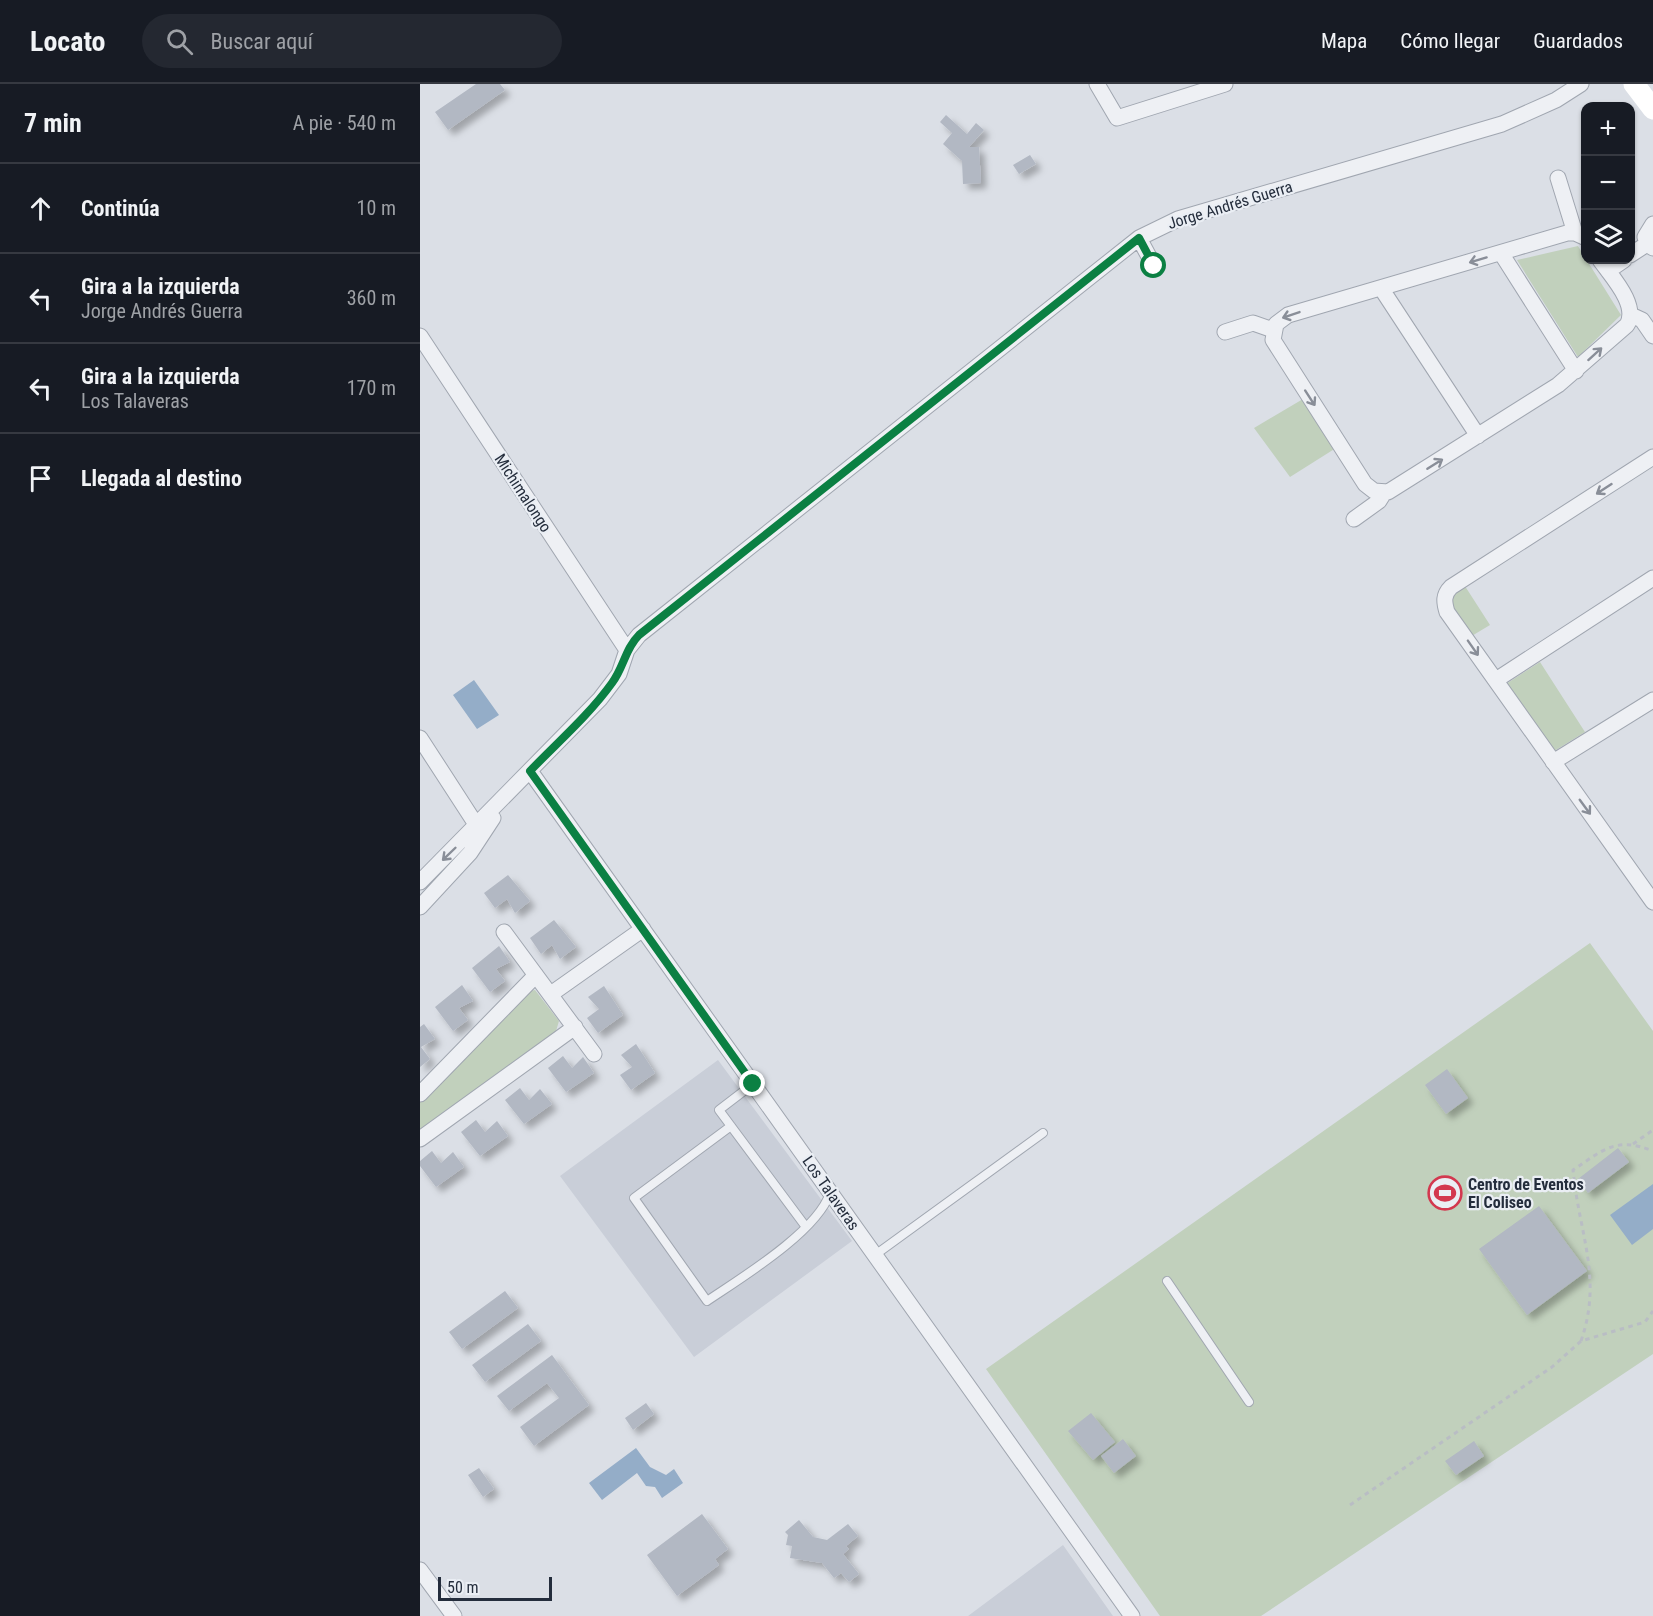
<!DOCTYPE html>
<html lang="es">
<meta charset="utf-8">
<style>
body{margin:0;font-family:"Roboto Condensed",sans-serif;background:#242831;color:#f1f3f6}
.controls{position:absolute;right:18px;top:18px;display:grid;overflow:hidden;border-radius:12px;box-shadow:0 2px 4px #0004}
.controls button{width:54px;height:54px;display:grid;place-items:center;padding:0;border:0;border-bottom:2px solid #363941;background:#171b24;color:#f1f3f6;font:30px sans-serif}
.scale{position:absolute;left:18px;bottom:15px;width:114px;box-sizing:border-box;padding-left:6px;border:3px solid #242d3c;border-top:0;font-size:16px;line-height:21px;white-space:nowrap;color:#242d3c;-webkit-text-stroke:4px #eaeef4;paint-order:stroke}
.stop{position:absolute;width:18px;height:18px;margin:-14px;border:4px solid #0b8043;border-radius:50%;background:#fff}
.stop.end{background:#0b8043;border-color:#fff;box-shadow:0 2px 6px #0008}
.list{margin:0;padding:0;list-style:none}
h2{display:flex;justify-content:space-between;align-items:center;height:78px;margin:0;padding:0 24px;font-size:26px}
h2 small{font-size:20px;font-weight:400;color:#9ea1a6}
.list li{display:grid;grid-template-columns:39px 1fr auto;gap:18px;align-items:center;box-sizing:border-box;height:90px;padding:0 24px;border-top:2px solid #363941}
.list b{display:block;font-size:22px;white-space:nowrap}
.list p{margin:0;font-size:20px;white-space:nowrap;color:#9ea1a6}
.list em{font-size:20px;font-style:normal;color:#9ea1a6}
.icon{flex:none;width:33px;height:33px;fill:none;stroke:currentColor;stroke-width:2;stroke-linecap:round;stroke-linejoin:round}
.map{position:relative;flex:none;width:1233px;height:1532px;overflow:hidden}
header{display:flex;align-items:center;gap:36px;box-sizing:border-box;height:84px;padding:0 30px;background:#171b24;border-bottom:2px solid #363941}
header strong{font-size:28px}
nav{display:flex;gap:33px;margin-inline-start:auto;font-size:21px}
.search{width:420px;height:54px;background:#242831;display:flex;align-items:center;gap:15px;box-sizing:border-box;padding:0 21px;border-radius:33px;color:#9ea1a6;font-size:22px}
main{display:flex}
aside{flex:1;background:#171b24}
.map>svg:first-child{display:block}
.built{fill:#c9ced8}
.green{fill:#c1d0bc}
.water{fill:#94adc8}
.building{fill:#b2b8c3;filter:url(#shadow)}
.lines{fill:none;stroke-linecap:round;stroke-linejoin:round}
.lane-casing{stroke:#a0a6b0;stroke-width:10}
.street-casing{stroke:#a0a6b0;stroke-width:17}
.path{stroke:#b9bdc4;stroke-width:3;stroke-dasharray:4.5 4.5;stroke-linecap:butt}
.lane{stroke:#eef0f4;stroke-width:8}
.street{stroke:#eef0f4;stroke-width:15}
.secondary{stroke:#fff;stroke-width:21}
.oneway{stroke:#898e98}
.route{stroke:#0b8043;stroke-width:8}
.labels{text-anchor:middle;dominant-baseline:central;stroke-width:4.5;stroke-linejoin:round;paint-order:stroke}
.street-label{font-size:16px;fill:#242d3c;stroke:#eaeef4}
.poi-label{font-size:16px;font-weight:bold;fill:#242d3c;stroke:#eaeef4;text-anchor:start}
</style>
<header>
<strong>Locato</strong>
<div class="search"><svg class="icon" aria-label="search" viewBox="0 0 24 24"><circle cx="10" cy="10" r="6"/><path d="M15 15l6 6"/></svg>Buscar aquí</div>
<nav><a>Mapa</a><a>Cómo llegar</a><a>Guardados</a></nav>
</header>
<main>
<aside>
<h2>7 min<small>A pie · 540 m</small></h2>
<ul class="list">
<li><svg class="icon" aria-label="ahead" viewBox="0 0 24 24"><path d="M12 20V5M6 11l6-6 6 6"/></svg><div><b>Continúa</b></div><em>10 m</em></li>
<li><svg class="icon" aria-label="left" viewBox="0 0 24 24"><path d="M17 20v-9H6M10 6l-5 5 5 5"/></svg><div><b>Gira a la izquierda</b><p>Jorge Andrés Guerra</p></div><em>360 m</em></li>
<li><svg class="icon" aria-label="left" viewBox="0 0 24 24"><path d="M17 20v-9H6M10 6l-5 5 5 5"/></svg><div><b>Gira a la izquierda</b><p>Los Talaveras</p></div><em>170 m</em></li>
<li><svg class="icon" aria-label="arrive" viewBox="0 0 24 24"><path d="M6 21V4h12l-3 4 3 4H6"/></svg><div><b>Llegada al destino</b></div></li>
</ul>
</aside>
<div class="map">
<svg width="1233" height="1532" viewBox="0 0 1233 1532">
<defs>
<filter id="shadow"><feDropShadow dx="5.5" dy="5.5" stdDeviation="3" flood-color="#0004"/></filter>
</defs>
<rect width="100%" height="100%" fill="#dbdfe6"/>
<!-- built -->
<path class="built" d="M298 976 432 1157 274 1273 140 1092Z
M643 1461 693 1532H548Z"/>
<!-- green -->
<path class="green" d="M1158 162 1201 231 1158 273 1097 176Z
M883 315 916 364 870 393 834 344Z
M1043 499 1070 541 1050 553 1031 524V511Z
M1120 578 1165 648 1131 669 1086 600Z
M1170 859 1233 947V1270L841 1532H740L566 1285Z
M115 906 139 937 136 947 0 1047V1016L105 908Z"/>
<!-- water -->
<path class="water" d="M54 596 79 631 57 645 33 611Z
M1233 1100V1145L1212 1161 1190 1131Z
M216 1364 230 1383 246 1391 254 1385 263 1399 242 1414 235 1403 226 1402 217 1389 182 1416 169 1399Z"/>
<!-- building -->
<path class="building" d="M56 0H80L85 6 28 46 15 28Z
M526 31 547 50 556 39 564 46 549 63H559L561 99 543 100 542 77 523 60 532 49 520 38Z
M610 71 616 80 599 90 593 81Z
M88 791 110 817 95 829 87 815 75 824 64 809Z
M134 836 156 863 140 875 132 861 121 870 110 854Z
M79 862 90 878 76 885 85 897 70 908 52 884Z
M42 901 53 917 39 924 48 936 33 947 15 923Z
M184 902 203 931 178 949 167 934 179 925 168 913Z
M4 940 15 955 1 963 10 975 0 983V943Z
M216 960 235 989 211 1006 200 991 212 983 201 971Z
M143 972 152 984 163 973 174 989 146 1008 128 984Z
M1027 985 1048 1014 1026 1030 1005 1001Z
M100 1004 109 1016 120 1005 132 1020 104 1040 85 1016Z
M56 1036 65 1048 77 1037 88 1052 60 1072 41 1048Z
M1198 1064 1209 1078 1168 1109 1158 1095Z
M12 1067 21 1079 33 1068 44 1083 16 1103 0 1082V1077Z
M1119 1122 1167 1187 1107 1231 1059 1165Z
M85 1207 98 1224 42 1265 29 1248Z
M108 1240 121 1257 65 1298 52 1281Z
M132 1271 169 1321 114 1362 100 1343 139 1314 127 1299 89 1327 77 1312Z
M226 1319 234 1330 213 1346 205 1334Z
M671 1329 695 1358 673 1376 648 1347Z
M703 1355 716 1372 694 1389 681 1372Z
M1054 1357 1064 1372 1036 1391 1025 1377Z
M59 1384 74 1405 63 1413 48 1391Z
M282 1430 308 1465 295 1475 299 1481 257 1512 227 1471Z
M379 1436 393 1453 407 1456 428 1440 438 1452 426 1462 429 1465 423 1470 439 1490 429 1498 421 1489 414 1494 402 1479 370 1474 372 1462 366 1461 368 1451 365 1448Z"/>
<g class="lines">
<!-- lane casing -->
<g class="lane-casing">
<path id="lane" d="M333 1000 299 1026 386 1143
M311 1042 214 1114 287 1217C321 1194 397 1148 410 1109
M455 1171 623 1049
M747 1197 829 1318"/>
</g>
<!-- street casing -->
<g class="street-casing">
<path id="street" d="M677 0 697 34 805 0
M1138 94 1155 149
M1233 140 1225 153 1227 160 1233 164
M719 154 734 182
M1166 154 1155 149H1147L868 231 856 240 853 256 945 400 954 407 968 408 1138 301 1207 241C1219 221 1191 192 1180 176
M1081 169 1156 287
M1210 171 1227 160
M1188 187 1204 176
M961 204 1058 352
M1211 231 1222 236 1233 252
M805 248 833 239 853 246
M0 252 207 566
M1233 373 1031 503C1023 511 1024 518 1027 528L1233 818
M934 435 959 417 964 409
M1076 596 1233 494
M0 654 57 742
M1133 678 1233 616
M110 687 712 1532
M0 798 180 615 199 590 207 566 219 551 719 154 758 135 1082 40 1136 16 1161 0
M0 823 50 769 73 734
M84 848 174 970
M131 910 223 845
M0 1010 116 891
M0 1055 155 943
M0 1486 34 1532"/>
</g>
<!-- path -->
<path class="path" d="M1213 1060 1233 1046
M1161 1257C1183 1194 1159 1150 1153 1086 1183 1066 1196 1052 1233 1067
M930 1421 1132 1283 1161 1257 1225 1238 1233 1227"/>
<!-- lane -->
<use href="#lane" class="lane"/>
<!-- street -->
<use href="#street" class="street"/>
<!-- secondary -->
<path class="secondary" d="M1214 0 1233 25"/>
</g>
<!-- one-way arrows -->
<defs><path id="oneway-shaft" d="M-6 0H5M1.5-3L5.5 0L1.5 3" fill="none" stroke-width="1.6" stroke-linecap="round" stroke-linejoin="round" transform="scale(1.5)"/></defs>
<g class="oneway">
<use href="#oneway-shaft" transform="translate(1058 176) rotate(163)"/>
<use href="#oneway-shaft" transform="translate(871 231) rotate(161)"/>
<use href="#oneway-shaft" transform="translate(1175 270) rotate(-42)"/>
<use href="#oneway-shaft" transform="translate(890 314) rotate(57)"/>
<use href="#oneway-shaft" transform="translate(1015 380) rotate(-32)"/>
<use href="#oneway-shaft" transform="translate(1184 405) rotate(147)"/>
<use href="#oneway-shaft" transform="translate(1053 564) rotate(55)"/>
<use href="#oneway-shaft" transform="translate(1165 723) rotate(54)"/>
<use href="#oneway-shaft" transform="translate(29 770) rotate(136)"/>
</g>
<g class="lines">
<!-- route -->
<path class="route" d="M333 1000 110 687C138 658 169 631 192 599 204 583 205 565 219 551L719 154 734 182"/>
</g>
<!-- icons -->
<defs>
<g id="stadium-ring" transform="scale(1.725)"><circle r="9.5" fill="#eaeef4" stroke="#d3384f" stroke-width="1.5"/><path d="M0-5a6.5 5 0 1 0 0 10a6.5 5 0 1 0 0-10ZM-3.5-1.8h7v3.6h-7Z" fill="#d3384f"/></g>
</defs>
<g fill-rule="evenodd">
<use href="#stadium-ring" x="1025" y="1109"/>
</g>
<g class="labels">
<!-- street labels -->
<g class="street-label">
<text transform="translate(810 121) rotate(-17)">Jorge Andrés Guerra</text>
<text transform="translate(103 409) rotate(57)">Michimalongo</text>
<text transform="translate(411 1109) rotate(55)">Los Talaveras</text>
</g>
<!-- poi labels -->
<g class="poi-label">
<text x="1048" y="1100">Centro de Eventos<tspan x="1048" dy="18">El Coliseo</tspan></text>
</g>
</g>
</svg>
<div class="controls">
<button>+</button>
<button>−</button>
<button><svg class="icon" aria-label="layers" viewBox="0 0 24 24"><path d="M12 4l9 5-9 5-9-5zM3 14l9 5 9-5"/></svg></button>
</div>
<div class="scale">50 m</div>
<div class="stop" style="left:734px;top:182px"></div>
<div class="stop end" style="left:333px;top:1000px"></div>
</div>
</main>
